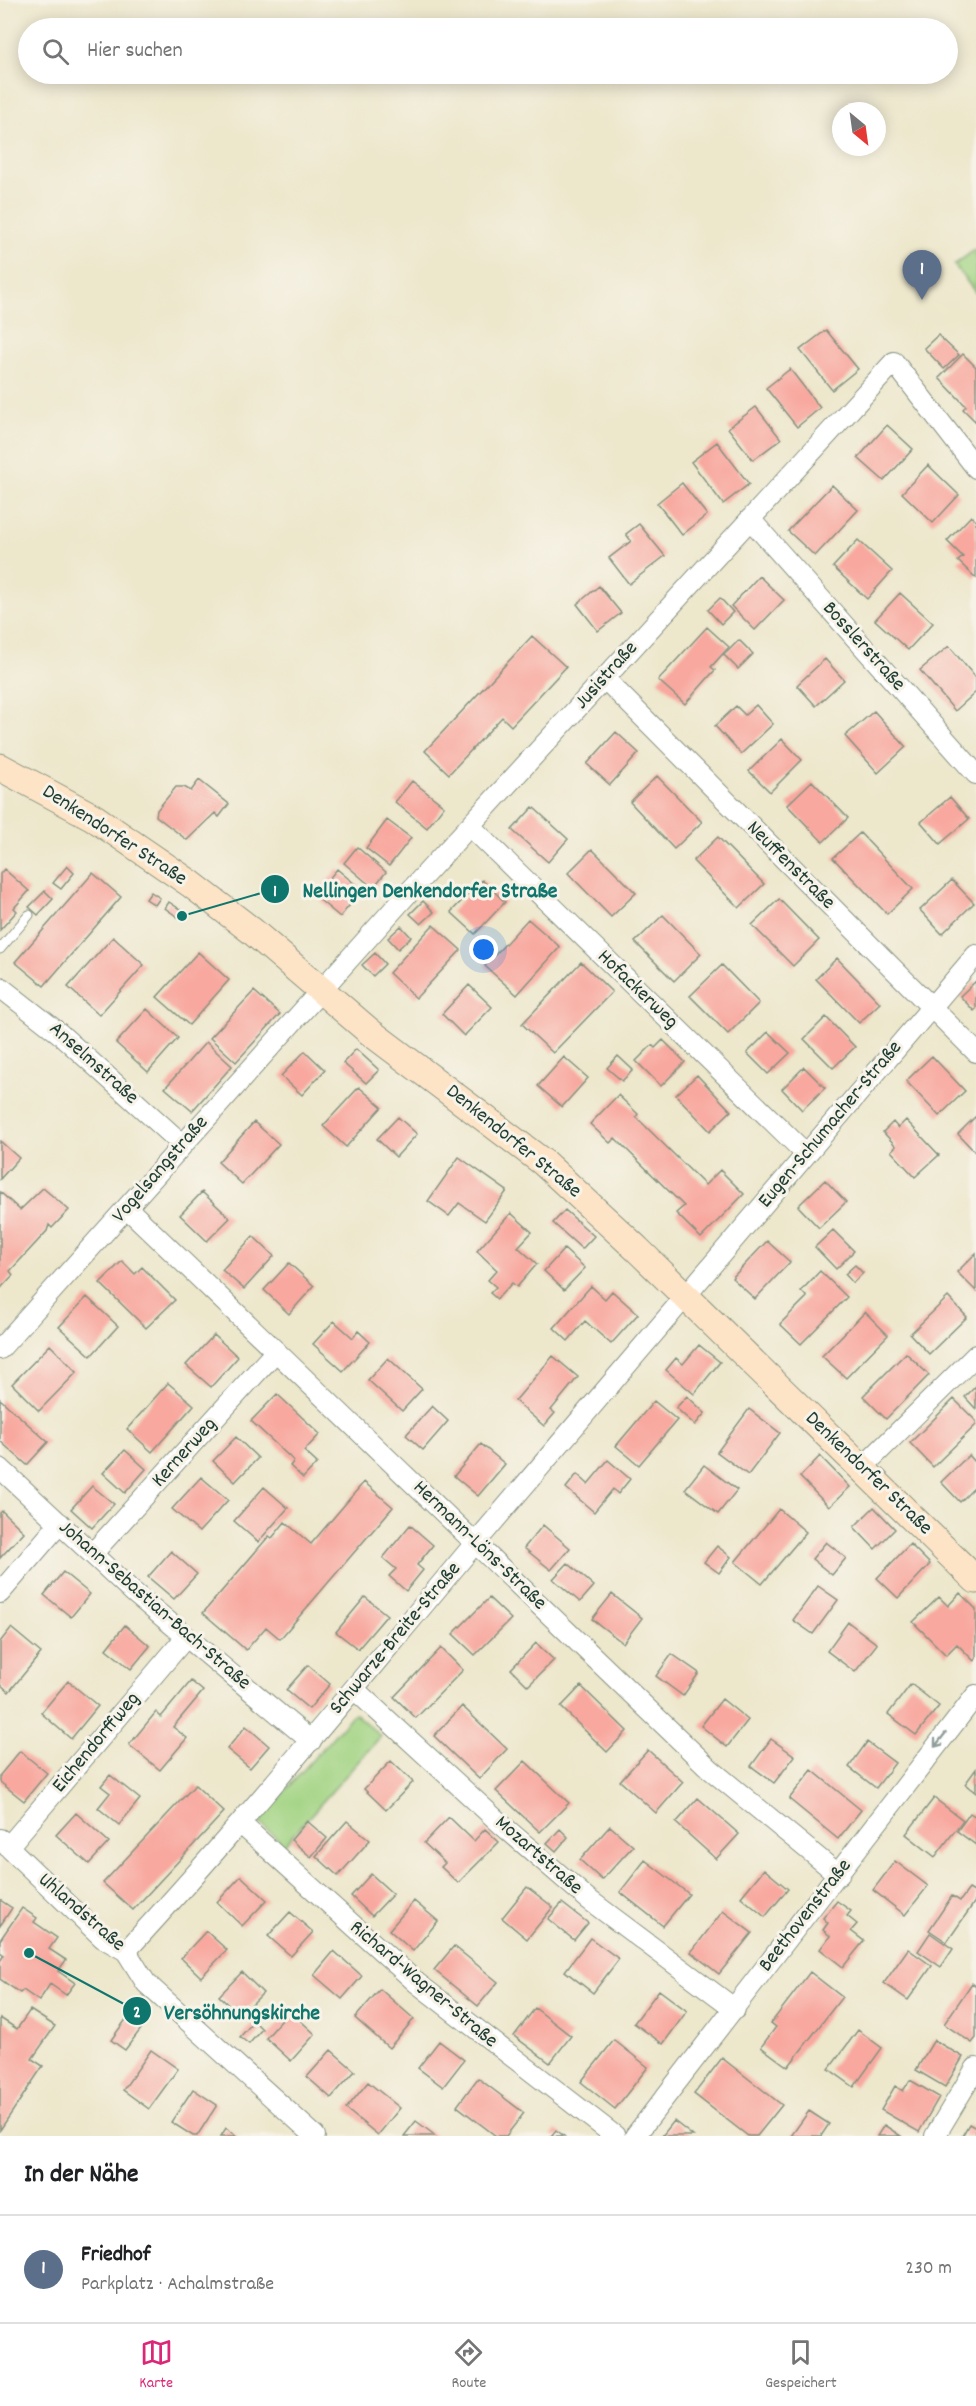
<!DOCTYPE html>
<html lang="de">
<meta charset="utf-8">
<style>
body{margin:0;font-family:Dekko,sans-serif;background:#f6f6f6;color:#202124}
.compass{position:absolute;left:832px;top:102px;width:54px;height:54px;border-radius:50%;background:#fff;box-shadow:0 3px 15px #0003;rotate:151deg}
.you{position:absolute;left:484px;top:950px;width:21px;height:21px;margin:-15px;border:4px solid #fff;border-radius:50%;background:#1a73e8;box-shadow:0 0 0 9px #1a73e833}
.badge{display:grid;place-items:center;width:39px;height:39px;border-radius:50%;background:#db2777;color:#fff;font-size:20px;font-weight:700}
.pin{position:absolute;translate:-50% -50px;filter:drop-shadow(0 2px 3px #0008)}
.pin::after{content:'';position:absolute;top:32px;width:21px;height:18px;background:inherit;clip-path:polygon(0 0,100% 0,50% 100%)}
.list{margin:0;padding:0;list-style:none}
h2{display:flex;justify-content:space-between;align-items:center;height:78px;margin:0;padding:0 24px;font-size:26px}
h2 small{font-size:20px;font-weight:400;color:#757577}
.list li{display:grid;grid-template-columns:39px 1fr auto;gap:18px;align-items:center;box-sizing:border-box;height:108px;padding:0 24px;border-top:2px solid #e0e0e0}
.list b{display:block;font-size:22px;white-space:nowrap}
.list p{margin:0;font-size:20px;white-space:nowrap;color:#757577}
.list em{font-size:20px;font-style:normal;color:#757577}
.icon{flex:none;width:33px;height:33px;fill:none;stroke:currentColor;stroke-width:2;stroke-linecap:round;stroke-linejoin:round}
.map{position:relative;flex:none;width:976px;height:2136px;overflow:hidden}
.search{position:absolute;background:#fff;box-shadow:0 3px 15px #0003;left:18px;right:18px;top:18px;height:66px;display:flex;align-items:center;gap:15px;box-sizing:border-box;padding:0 21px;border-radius:33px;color:#757577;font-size:22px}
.sheet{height:186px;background:#fff}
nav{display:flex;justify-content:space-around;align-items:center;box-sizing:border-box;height:84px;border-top:2px solid #e0e0e0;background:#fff;font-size:16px;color:#757577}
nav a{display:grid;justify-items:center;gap:3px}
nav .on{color:#db2777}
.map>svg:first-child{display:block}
.green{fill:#a3d484;stroke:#61885c;stroke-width:1.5}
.building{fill:#f8a89f}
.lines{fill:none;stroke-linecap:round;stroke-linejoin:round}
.service-casing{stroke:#869280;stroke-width:11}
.minor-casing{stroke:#869280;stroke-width:22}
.secondary-casing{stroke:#869280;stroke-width:29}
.service{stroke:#fff;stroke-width:9}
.minor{stroke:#fff;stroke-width:20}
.secondary{stroke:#fee4c6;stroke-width:27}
.oneway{stroke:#8f9e9a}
.labels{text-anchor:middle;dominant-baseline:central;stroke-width:6;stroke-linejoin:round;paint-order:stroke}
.street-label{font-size:21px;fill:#1f3d34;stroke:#f7f3e8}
.leader{fill:none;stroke:#0f766e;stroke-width:2}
.callout-dot{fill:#0f766e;stroke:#f7f3e8;stroke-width:2}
.mark-label{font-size:18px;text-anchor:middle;font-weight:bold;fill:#fff}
.callout-label{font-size:22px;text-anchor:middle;font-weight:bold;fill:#0f766e;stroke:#f7f3e8;stroke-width:6;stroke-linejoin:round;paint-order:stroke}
</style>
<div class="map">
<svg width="976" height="2136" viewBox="0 0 976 2136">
<rect width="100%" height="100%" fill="#f7f3e8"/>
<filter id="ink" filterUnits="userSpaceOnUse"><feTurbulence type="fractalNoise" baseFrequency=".0167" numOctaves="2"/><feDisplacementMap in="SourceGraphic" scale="12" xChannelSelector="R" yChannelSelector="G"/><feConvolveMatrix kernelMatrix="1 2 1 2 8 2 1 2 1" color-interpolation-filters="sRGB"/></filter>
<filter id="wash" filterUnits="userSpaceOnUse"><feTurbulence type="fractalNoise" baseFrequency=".008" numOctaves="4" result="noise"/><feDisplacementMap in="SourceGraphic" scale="24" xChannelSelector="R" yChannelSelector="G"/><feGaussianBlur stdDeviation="1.35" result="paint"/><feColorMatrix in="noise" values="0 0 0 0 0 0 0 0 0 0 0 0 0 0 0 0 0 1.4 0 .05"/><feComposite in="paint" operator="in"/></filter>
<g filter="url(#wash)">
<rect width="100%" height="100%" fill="#ede7cc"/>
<!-- green -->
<path class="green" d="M976 249V293L954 265Z
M354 1713 381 1736 284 1845 258 1821Z"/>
<g id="blocks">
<!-- building -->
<path class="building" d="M826 330 858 369 832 390 800 350Z
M938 335 959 355 944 369 924 348Z
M963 354 976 367V422L963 409 966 406 939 378Z
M790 369 820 408 797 427 766 388Z
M756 407 781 439 753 460 728 428Z
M887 425 913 449 884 481 858 458Z
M717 442 749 484 723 504 691 462Z
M928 465 959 495 933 523 902 493Z
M682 483 707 515 682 535 657 503Z
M832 485 858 510 815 556 788 531Z
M971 516 976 521V578L958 561 963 557 947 541Z
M639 524 665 556 629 584 609 558 631 541 626 534Z
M858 540 892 571 867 599 833 567Z
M759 576 784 600 755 630 731 606Z
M599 586 621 613 598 631 577 604Z
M900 593 933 623 908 650 875 620Z
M720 598 733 612 721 624 708 610Z
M707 627 729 647 711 667 715 670 685 704 658 680Z
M532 636 566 667 511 726 502 717 449 774 425 751Z
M739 640 753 654 738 669 724 655Z
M949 646 976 678V692L955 711 920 670Z
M825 659 844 680 816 706 797 685Z
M756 705 773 724 741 754 715 726 736 706 745 715Z
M874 711 906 747 878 773 845 736Z
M616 732 639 753 610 785 587 764Z
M782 739 802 760 770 792 749 771Z
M657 776 702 822 674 849 630 802Z
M199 780 229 804 219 817 215 813 187 840 156 816 157 810 176 787H184L191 791Z
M412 781 444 806 427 828 395 802Z
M812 781 848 818 823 842 787 805Z
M950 797 969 819 940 844 921 822Z
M533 807 568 839 548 862 512 830Z
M387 820 411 838 389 866 366 848Z
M860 833 913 889 887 914 833 858Z
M718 837 764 884 739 908 693 861Z
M357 847 386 872 373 888 344 863Z
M592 849 636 893 611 917 568 873Z
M67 866 74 873 61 889 53 883Z
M4 869 29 891 14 908 17 911 0 930V874Z
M337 869 362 890 340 917 315 896Z
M93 873 121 897 44 986 15 962Z
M482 880 505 902 475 934 451 912Z
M952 880 974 903 942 934 920 910Z
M45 891 53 899 38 915 29 907Z
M151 892 160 898 155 905 146 899Z
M779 899 819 940 793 966 752 925Z
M423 901 434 912 421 924 410 914Z
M169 902 184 912 179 918 165 908Z
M663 915 701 954 674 981 635 942Z
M528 919 560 947 517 995 485 966Z
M433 925 461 950 416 998 389 973Z
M401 926 411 937 398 949 388 938Z
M113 937 144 965 99 1015 68 987Z
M198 952 229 980 189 1025 157 997Z
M375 953 385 964 373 976 362 965Z
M837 958 880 1003 859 1023 816 979Z
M581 962 612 992 553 1053 522 1024Z
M722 965 759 1003 728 1034 690 996Z
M976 981V1009L974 1011 960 996Z
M469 985 492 1007 464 1036 442 1014Z
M254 991 280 1014 236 1062 210 1038Z
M147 1009 178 1038 148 1072 116 1043Z
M826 1017 855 1047 833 1068 804 1039Z
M768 1032 790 1053 768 1074 747 1053Z
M663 1040 685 1062 661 1086 636 1061 652 1045 655 1048Z
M206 1042 232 1066 192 1111 165 1088Z
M356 1049 379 1070 366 1083 343 1063Z
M305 1051 325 1070 302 1095 281 1076Z
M618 1056 633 1070 622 1081 607 1068Z
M932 1056 965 1091 939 1116 906 1081Z
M564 1057 588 1078 562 1107 538 1086Z
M804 1067 825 1088 802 1110 782 1089Z
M697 1075 731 1111 710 1131 676 1095Z
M359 1087 382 1107 346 1147 323 1126Z
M618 1095 638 1114 636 1117 705 1185 720 1170 744 1194 701 1238 676 1213 684 1206 615 1138 610 1143 590 1124Z
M976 1116V1153L958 1134Z
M398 1117 417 1134 396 1157 377 1139Z
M906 1120 939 1155 915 1177 891 1151 896 1146 883 1132 893 1122 898 1128Z
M254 1122 279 1144 242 1184 218 1162Z
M0 1141 19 1158 0 1179Z
M459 1157 507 1191 485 1221 459 1203 449 1216 428 1201Z
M825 1180 846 1202 819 1228 798 1206Z
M43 1188 69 1210 52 1228 49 1225 47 1231 10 1271 13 1275 0 1289V1192L20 1210Z
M202 1192 230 1218 207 1241 180 1215Z
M565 1210 594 1236 582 1249 553 1223Z
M511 1213 532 1232 518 1247 537 1264 517 1287 512 1283 497 1299 490 1293 496 1287 488 1280 497 1270 477 1251Z
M833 1230 854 1251 836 1269 815 1247Z
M253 1236 274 1256 244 1289 222 1270Z
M767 1241 790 1262 755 1299 732 1278Z
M564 1249 585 1268 564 1290 544 1271Z
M976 1253V1291L957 1272Z
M122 1261 135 1274 142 1267 175 1300 146 1328 100 1283Z
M289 1263 314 1286 289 1314 264 1290Z
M855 1265 863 1273 853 1283 845 1274Z
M820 1271 847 1297 801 1344 780 1324 807 1297 801 1291Z
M591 1286 605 1299 612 1291 638 1314 611 1344 585 1321 568 1341 554 1328Z
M87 1297 118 1326 91 1356 59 1327Z
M948 1297 967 1317 929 1354 910 1334Z
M865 1312 888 1335 846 1378 822 1356Z
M334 1321 353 1338 358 1331 370 1342 343 1371 313 1344Z
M214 1335 238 1357 211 1387 186 1365Z
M50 1345 77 1372 39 1411 12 1384Z
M699 1345 720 1362 694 1394 666 1370 676 1358 683 1364Z
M906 1353 929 1375 886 1419 863 1396Z
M553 1356 578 1377 551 1410 555 1413 544 1426 515 1401Z
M388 1358 422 1389 402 1411 368 1380Z
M168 1383 194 1405 152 1452 127 1429Z
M976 1386V1409L965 1397Z
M277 1394 320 1434 304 1451 317 1463 303 1478 290 1466 294 1461 251 1421Z
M687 1396 705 1413 695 1425 676 1408Z
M0 1399 48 1442 27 1465 0 1441Z
M954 1399 976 1421V1425L933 1467 910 1443Z
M654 1401 677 1420 639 1465 616 1446Z
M432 1406 448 1421 423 1450 406 1435Z
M749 1409 780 1433 748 1475 717 1452Z
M236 1437 258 1458 235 1482 213 1461Z
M481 1444 505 1464 478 1496 454 1476Z
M125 1450 146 1469 125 1493 103 1473Z
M969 1455 976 1463V1486L960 1502 941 1482Z
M820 1456 850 1487 829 1507 800 1477Z
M608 1460 630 1479 618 1494 613 1489 594 1512 566 1488 577 1474 588 1484Z
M704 1465 737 1490 718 1514 685 1489Z
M201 1477 228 1500 199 1532 172 1509Z
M364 1482 393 1507 280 1639 266 1627 246 1650 203 1613 269 1536 272 1538 285 1522 311 1544Z
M92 1486 114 1504 92 1528 71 1509Z
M264 1487 288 1508 258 1542 234 1521Z
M874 1507 895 1529 875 1549 854 1527Z
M779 1509 806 1532 762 1584 735 1562Z
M2 1511 24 1532 0 1558V1513Z
M410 1525 433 1545 417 1565 423 1570 406 1591 389 1576 396 1569 383 1558Z
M543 1525 570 1548 551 1570 524 1548Z
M826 1542 846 1558 832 1575 812 1559Z
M910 1544 930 1564 898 1598 877 1578Z
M717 1546 731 1557 719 1573 704 1562Z
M171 1551 197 1574 174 1599 148 1577Z
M568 1563 594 1586 580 1602 553 1579Z
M63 1572 90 1594 71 1617 44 1595Z
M818 1586 838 1600 813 1634 793 1620Z
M960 1593 976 1609V1658L974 1661 957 1644 946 1655 913 1622 939 1597 948 1606Z
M612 1594 642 1618 623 1643 592 1619Z
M365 1597 387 1615 358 1649 336 1632Z
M489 1598 511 1619 475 1655 453 1634Z
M848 1622 877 1644 855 1672 827 1651Z
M125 1625 150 1646 131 1669 106 1649Z
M11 1628 41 1653 9 1692 0 1684V1642Z
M536 1643 554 1660 528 1686 511 1669Z
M441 1648 463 1670 416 1718 394 1697Z
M672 1654 699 1673 683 1696 656 1676Z
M308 1665 330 1684 309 1709 286 1690Z
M68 1681 98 1706 71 1739 41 1713Z
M191 1681 203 1691 173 1727 187 1738 160 1770 129 1745 156 1712 161 1717Z
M911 1684 939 1706 916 1735 888 1714Z
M581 1686 627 1731 607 1752 561 1707Z
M722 1699 748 1720 727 1747 701 1726Z
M462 1706 507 1749 479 1779 434 1736Z
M246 1726 269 1746 250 1768 227 1749Z
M771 1739 795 1756 774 1783 751 1766Z
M867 1742 895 1763 876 1788 849 1767Z
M648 1750 683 1782 656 1813 620 1781Z
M20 1751 47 1773 24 1801 0 1782V1775Z
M391 1761 413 1782 386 1810 364 1789Z
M525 1761 569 1803 540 1832 496 1791Z
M976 1769V1793L965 1784Z
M812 1770 861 1810 838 1839 789 1799Z
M110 1775 140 1799 119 1825 98 1808 110 1793 101 1786Z
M195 1785 224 1812 133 1910 103 1883Z
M698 1798 739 1834 716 1859 676 1823Z
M934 1798 963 1820 935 1857 906 1834Z
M76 1813 109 1842 89 1864 56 1835Z
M970 1813 976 1817V1845L957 1831Z
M449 1817 474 1841 485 1829 499 1842 458 1883 441 1867 445 1863 424 1843Z
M307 1821 327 1838 311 1857 291 1840Z
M347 1821 370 1840 338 1876 316 1856Z
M610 1826 633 1846 602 1880 580 1860Z
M560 1829 568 1837 556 1851 547 1843Z
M645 1860 689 1894 663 1926 620 1892Z
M895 1861 928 1886 905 1915 873 1890Z
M764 1869 788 1889 765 1917 741 1897Z
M371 1874 393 1894 372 1916 351 1896Z
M241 1876 267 1900 242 1926 217 1902Z
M527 1887 553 1907 527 1939 502 1918Z
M969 1889 976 1893V1900L947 1942 929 1930 952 1896 960 1901Z
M0 1900 12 1908 0 1926Z
M414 1901 438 1921 413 1951 389 1930Z
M837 1901 851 1911 847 1916 857 1924 851 1931 864 1941 843 1967 820 1949 830 1936 823 1930 828 1923 823 1918Z
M562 1903 588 1923 574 1940 548 1919Z
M22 1908 37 1918 34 1922 57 1938 49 1949 66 1960 58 1971 75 1983 66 1995 50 1984 39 2001 23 1990 20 1993 0 1979V1961L4 1955 0 1952V1940Z
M723 1911 752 1933 719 1974 691 1952Z
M290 1912 313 1932 291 1956 268 1936Z
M206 1931 227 1950 201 1977 181 1958Z
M930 1933 953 1949 941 1967 918 1951Z
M590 1938 619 1959 593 1993 565 1971Z
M454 1946 498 1982 478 2006 434 1970Z
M908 1949 932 1966 908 2000 884 1983Z
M334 1951 362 1976 342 1999 314 1975Z
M242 1972 263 1993 240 2016 219 1996Z
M810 1972 842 1997 788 2067 761 2047 776 2027 771 2023Z
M972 1983 976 1986V2038L972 2043 944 2024Z
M380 1989 414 2019 389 2048 355 2018Z
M659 1990 687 2011 663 2044 634 2023Z
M535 2008 571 2036 550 2063 514 2036Z
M30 2010 55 2026 32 2059 43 2066 0 2130V2018L17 2029Z
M290 2011 315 2034 291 2061 266 2038Z
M127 2018 141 2029 125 2050 111 2040Z
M254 2021 262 2029 249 2044 240 2037Z
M858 2030 882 2048 854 2087 829 2069Z
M614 2040 648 2067 615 2109 581 2082Z
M934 2040 963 2057 945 2087 916 2070Z
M439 2041 464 2060 443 2087 418 2068Z
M151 2050 178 2069 149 2109 123 2090Z
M331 2050 355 2071 331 2098 307 2077Z
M722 2058 782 2105 757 2136H748L694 2094Z
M478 2078 524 2113 506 2136H496L457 2106Z
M910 2080 939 2097 919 2132 881 2110 895 2086 903 2091Z
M368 2082 400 2108 378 2135 346 2109Z
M193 2089 217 2105 197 2136H193L171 2122Z
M809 2111 829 2124 821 2136H791Z
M416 2121 432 2133 435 2136H404Z
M674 2121 693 2136H662Z
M969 2124 976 2128V2136H962Z
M884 2125 901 2136H877Z
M226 2128 237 2136H221Z
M556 2130 564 2136H551Z"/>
</g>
</g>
<g filter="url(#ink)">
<use href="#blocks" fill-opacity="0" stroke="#869280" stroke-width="1.5"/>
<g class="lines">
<!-- service casing -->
<g class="service-casing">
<path id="service" d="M0 949 29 915"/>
</g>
<!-- minor casing -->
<g class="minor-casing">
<path id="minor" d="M750 519 976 774
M605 679 976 1052
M470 826 805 1153
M0 987 59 1033 182 1144
M127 1208 710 1769 839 1875
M0 1349 410 891 894 362 976 468
M0 1468 133 1592 311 1741
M862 1468 976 1355
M93 1553 276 1351
M0 1593 60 1523
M354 1689 502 1825 588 1899 735 2009
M240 1823 417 1983 615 2136
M0 1839 103 1938 126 1951 146 1983 315 2136
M8 1847 186 1637
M126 1951C248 1819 361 1679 477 1541 642 1345 809 1150 976 955
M635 2136 976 1695
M935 2136 976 2068"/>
</g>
<!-- secondary casing -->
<g class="secondary-casing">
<path id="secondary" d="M0 767 93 817 191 884 252 931 370 1032 544 1163 637 1249 976 1580"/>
</g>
<!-- service -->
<use href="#service" class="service"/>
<!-- minor -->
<use href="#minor" class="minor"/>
<!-- secondary -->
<use href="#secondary" class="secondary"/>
</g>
<!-- one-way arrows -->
<defs><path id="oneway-shaft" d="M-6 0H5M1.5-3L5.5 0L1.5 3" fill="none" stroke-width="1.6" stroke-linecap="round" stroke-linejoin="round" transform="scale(1.5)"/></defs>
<use class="oneway" href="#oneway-shaft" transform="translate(940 1740) rotate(128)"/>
</g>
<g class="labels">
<!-- street labels -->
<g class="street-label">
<text transform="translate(863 647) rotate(48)">Bosslerstraße</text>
<text transform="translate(607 676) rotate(-48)">Jusistraße</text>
<text transform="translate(114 836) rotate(33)">Denkendorfer Straße</text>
<text transform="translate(790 866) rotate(45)">Neuffenstraße</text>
<text transform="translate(637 990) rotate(44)">Hofackerweg</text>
<text transform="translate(93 1064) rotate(42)">Anselmstraße</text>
<text transform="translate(831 1125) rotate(-50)">Eugen-Schumacher-Straße</text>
<text transform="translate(513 1142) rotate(39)">Denkendorfer Straße</text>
<text transform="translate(161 1170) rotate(-49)">Vogelsangstraße</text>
<text transform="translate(185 1453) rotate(-48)">Kernerweg</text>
<text transform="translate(868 1474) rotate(44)">Denkendorfer Straße</text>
<text transform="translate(479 1546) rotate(44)">Hermann-Löns-Straße</text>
<text transform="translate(154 1606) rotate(41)">Johann-Sebastian-Bach-Straße</text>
<text transform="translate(396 1639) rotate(-50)">Schwarze-Breite-Straße</text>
<text transform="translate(97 1743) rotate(-50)">Eichendorffweg</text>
<text transform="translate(538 1856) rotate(41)">Mozartstraße</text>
<text transform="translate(81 1913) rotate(41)">Uhlandstraße</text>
<text transform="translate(806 1916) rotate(-52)">Beethovenstraße</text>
<text transform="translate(423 1985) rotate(40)">Richard-Wagner-Straße</text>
</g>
</g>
<!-- callouts -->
<path class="leader" d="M182 916L275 889M29 1953L137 2011"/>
<g class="callout-dot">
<circle cx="182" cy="916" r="6"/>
<circle cx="29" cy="1953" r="6"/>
<circle cx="275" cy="889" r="15"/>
<circle cx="137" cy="2011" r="15"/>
</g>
<g class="mark-label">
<text x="275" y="896">1</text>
<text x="137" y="2017">2</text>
</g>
<g class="callout-label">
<text x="430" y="897">Nellingen Denkendorfer Straße</text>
<text x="242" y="2019">Versöhnungskirche</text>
</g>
</svg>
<svg class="compass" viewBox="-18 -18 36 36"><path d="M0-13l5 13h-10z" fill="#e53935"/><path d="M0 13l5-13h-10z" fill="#757577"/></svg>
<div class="you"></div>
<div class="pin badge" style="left:922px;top:300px;background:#5c6f8a">1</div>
<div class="search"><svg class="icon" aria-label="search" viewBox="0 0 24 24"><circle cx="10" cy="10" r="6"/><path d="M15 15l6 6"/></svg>Hier suchen</div>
</div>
<section class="sheet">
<h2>In der Nähe<small></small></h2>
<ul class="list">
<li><span class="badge" style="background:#5c6f8a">1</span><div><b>Friedhof</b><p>Parkplatz · Achalmstraße</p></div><em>230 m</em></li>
</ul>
</section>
<nav>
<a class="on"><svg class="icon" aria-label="map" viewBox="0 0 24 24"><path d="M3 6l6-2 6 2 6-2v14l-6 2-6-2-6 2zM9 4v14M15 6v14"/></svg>Karte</a>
<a><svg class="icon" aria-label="directions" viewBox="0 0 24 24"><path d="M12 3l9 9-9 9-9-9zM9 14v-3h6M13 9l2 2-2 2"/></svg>Route</a>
<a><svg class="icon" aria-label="saved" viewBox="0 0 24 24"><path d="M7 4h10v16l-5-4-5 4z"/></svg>Gespeichert</a>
</nav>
